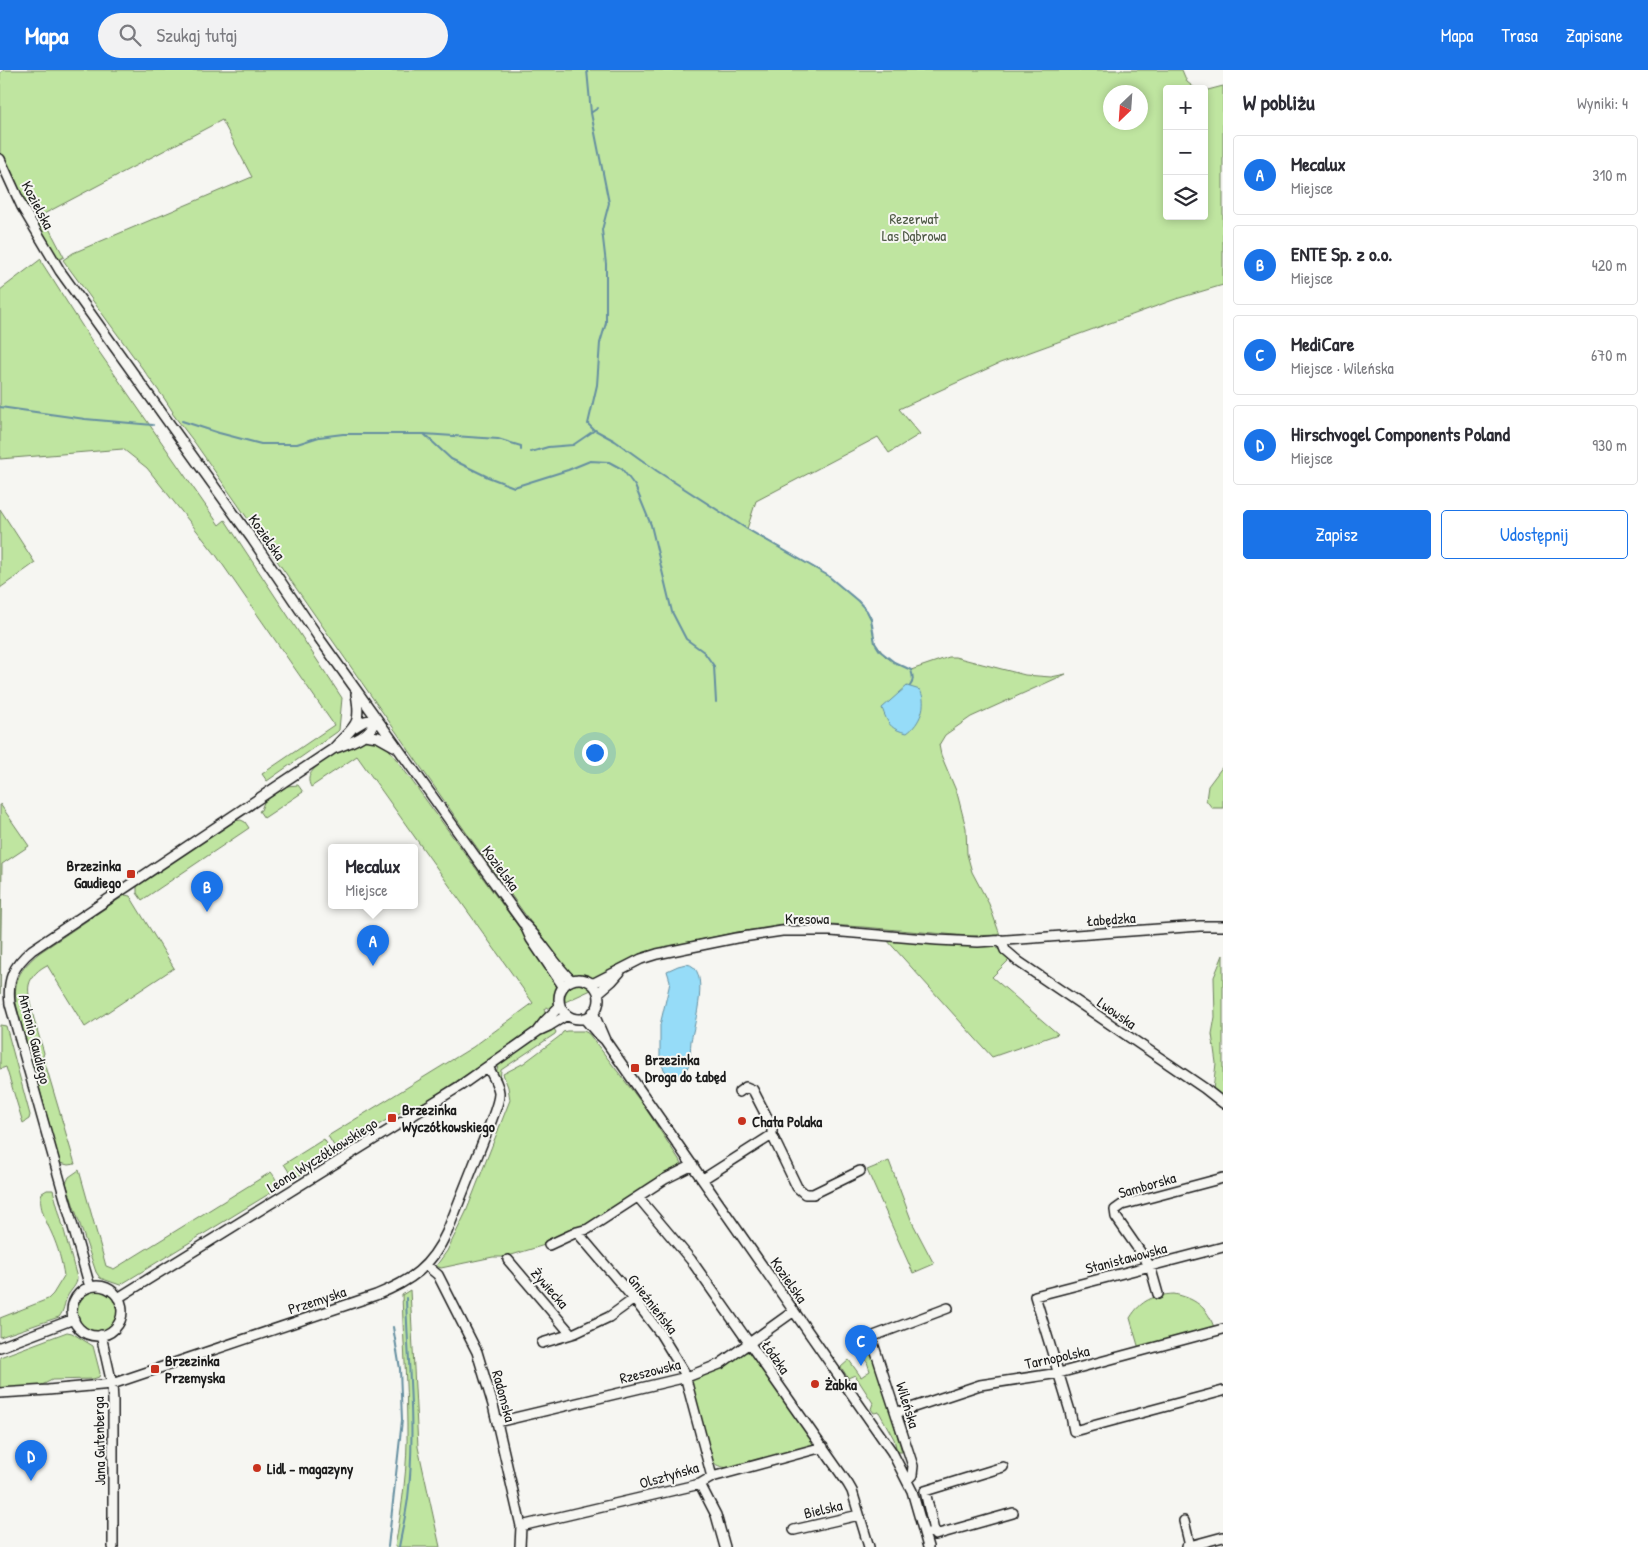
<!DOCTYPE html>
<html lang="pl">
<meta charset="utf-8">
<style>
body{margin:0;font-family:"Patrick Hand",sans-serif;background:#f2f2f3;color:#2b2b33}
.controls{position:absolute;right:15px;top:15px;display:grid;overflow:hidden;border-radius:5px;box-shadow:0 2px 8px #0003}
.controls button{width:45px;height:45px;display:grid;place-items:center;padding:0;border:0;border-bottom:1px solid #e1e1e2;background:#fff;color:#2b2b33;font:25px sans-serif}
.compass{position:absolute;left:1103px;top:15px;width:45px;height:45px;border-radius:50%;background:#fff;box-shadow:0 2px 8px #0003;rotate:205deg}
.you{position:absolute;left:594px;top:682px;width:18px;height:18px;margin:-12px;border:4px solid #fff;border-radius:50%;background:#1a73e8;box-shadow:0 0 0 8px #1a73e833}
.badge{display:grid;place-items:center;width:32px;height:32px;border-radius:50%;background:#1a73e8;color:#fff;font-size:16px;font-weight:700}
.pin{position:absolute;translate:-50% -41px;filter:drop-shadow(0 1px 2px #0008)}
.pin::after{content:'';position:absolute;top:26px;width:18px;height:15px;background:inherit;clip-path:polygon(0 0,100% 0,50% 100%)}
.popup{position:absolute;left:328px;top:774px;width:90px;height:65px;box-sizing:border-box;display:grid;place-content:center;border-radius:5px;background:#fff;filter:drop-shadow(0 1px 4px #0005);font-size:16px;white-space:nowrap;color:#7c7c81}
.popup b{font-size:19px;color:#2b2b33}
.popup::after{content:'';position:absolute;left:50%;top:100%;margin-left:-10px;border:10px solid transparent;border-top-color:#fff}
.list{margin:0;padding:0;list-style:none}
h2{display:flex;justify-content:space-between;align-items:center;height:65px;margin:0;padding:0 20px;font-size:21px}
h2 small{font-size:16px;font-weight:400;color:#7c7c81}
.list li{display:grid;grid-template-columns:32px 1fr auto;gap:15px;align-items:center;box-sizing:border-box;height:80px;margin:0 10px 10px;padding:0 10px;border:1px solid #e1e1e2;border-radius:5px}
.list b{display:block;font-size:19px;white-space:nowrap}
.list p{margin:0;font-size:16px;white-space:nowrap;color:#7c7c81}
.list em{font-size:16px;font-style:normal;color:#7c7c81}
.actions{display:flex;gap:10px;padding:15px 20px}
.actions a{flex:1;padding:11px 0;border:1px solid #1a73e8;border-radius:5px;text-align:center;font-size:18px;color:#1a73e8}
.actions .main{background:#1a73e8;color:#fff}
.icon{flex:none;width:28px;height:28px;fill:none;stroke:currentColor;stroke-width:2;stroke-linecap:round;stroke-linejoin:round}
.map{position:relative;flex:none;width:1223px;height:1477px;overflow:hidden}
header{display:flex;align-items:center;gap:30px;box-sizing:border-box;height:70px;padding:0 25px;background:#1a73e8;color:#fff}
header strong{font-size:24px}
nav{display:flex;gap:28px;margin-inline-start:auto;font-size:18px}
.search{width:350px;height:45px;background:#f2f2f3;display:flex;align-items:center;gap:12px;box-sizing:border-box;padding:0 18px;border-radius:28px;color:#7c7c81;font-size:19px}
main{display:flex}
aside{flex:1;background:#fff}
.map>svg:first-child{display:block}
.green{fill:#bfe5a0;stroke:#6e805e;fill-rule:evenodd}
.water{fill:#96dcf8;stroke:#658fa0}
.lines{fill:none;stroke-linecap:round;stroke-linejoin:round}
.stream{stroke:#658fa0;stroke-width:2}
.minor-casing{stroke:#1c1c1c;stroke-width:12}
.minor{stroke:#f6f6f2;stroke-width:9}
.poi-dot{fill:#c8321e;stroke:#f6f6f2;stroke-width:2}
.labels{text-anchor:middle;dominant-baseline:central;stroke-width:4;stroke-linejoin:round;paint-order:stroke}
.street-label{font-size:15px;fill:#1c1c1c;stroke:#f6f6f2}
.park-label{font-size:15px;fill:#4d5844;stroke:#f6f6f2}
.poi-label{font-size:15px;font-weight:bold;fill:#1c1c1c;stroke:#f6f6f2;text-anchor:start}
</style>
<header>
<strong>Mapa</strong>
<div class="search"><svg class="icon" aria-label="search" viewBox="0 0 24 24"><circle cx="10" cy="10" r="6"/><path d="M15 15l6 6"/></svg>Szukaj tutaj</div>
<nav><a>Mapa</a><a>Trasa</a><a>Zapisane</a></nav>
</header>
<main>
<div class="map">
<svg width="1223" height="1477" viewBox="0 0 1223 1477">
<rect width="100%" height="100%" fill="#f6f6f2"/>
<filter id="ink" filterUnits="userSpaceOnUse"><feTurbulence type="fractalNoise" baseFrequency=".02" numOctaves="2"/><feDisplacementMap in="SourceGraphic" scale="10" xChannelSelector="R" yChannelSelector="G"/><feConvolveMatrix kernelMatrix="1 2 1 2 8 2 1 2 1" color-interpolation-filters="sRGB"/></filter>
<g filter="url(#ink)">
<!-- green -->
<path class="green" d="M4 0H1182L1187 12 1196 19H1167V146H1204V21L1223 16V215L1176 229 1000 293 899 339 920 364 889 383 878 367 756 431 747 459 827 505 858 531 867 541 871 549 875 573 885 586 894 592 911 600 949 587H955L1025 605 1051 607 1066 604 971 647 945 665 939 675 941 685 957 723 966 758 967 784 972 802 989 834 1000 865 968 866 863 857 795 853 732 863 663 878 647 883 593 909 573 905 565 900 468 765 195 373 172 343 173 342 164 328 63 190 73 183 252 107 222 50 42 145 64 187 58 190 33 150 0 89V3ZM1110 22H1140V52H1110Z
M41 189 42 193 95 276 219 455 225 450 342 628 339 660 337 662 267 711 262 704 334 655 216 485 147 398 123 379 0 389V220Z
M0 439 35 493 0 518Z
M367 668 375 669 385 674 556 908 558 916 552 940 547 937 544 939 546 946 520 969 428 1030 393 1046 375 1057 364 1070 339 1084 328 1066 473 977 533 933 357 686 311 717C309 713 308 709 310 705 314 693 355 672 367 668Z
M1223 696V738H1212L1206 730 1208 716Z
M298 715 303 722 264 748 259 741 261 740 264 732 287 716Z
M0 734 29 776 2 794 0 924Z
M241 750 245 752 249 758 142 830 137 823V816L234 751Z
M125 825 130 826 133 831 174 898 85 957 47 895C39 899 31 906 29 915 26 929 40 968 44 983L43 986 75 1094 68 1095 60 1093 17 938C12 911 19 900 39 883Z
M886 869 947 875H993L1010 889 992 907 1058 964 992 987Z
M1223 885V1030L1213 1020 1216 993 1212 964 1215 947 1214 907Z
M579 914 587 916 591 920 565 932C564 922 569 915 579 914Z
M0 955 6 956 30 1045 29 1049 23 1053 6 997 0 999Z
M552 956 556 962 555 964 501 1000 500 1011C497 1006 495 1000 499 995Z
M567 961H584L589 964 644 1036 684 1097 589 1155 548 1174 505 1187H493L441 1198 436 1196 447 1181 466 1142 510 1030 508 1017 503 1004 524 993 560 966 563 962Z
M324 1069 333 1084 297 1107 291 1105 284 1094Z
M889 1091 912 1152 934 1194 913 1203 867 1100Z
M79 1100 106 1196 114 1199 271 1102C275 1107 278 1112 277 1119L120 1215 100 1208 96 1202 66 1113 69 1107Z
M47 1120H53L77 1208C77 1216 71 1219 67 1227 64 1234 64 1241 59 1247L0 1267V1248L48 1229 53 1224 64 1206C62 1192 58 1177 52 1164 47 1153 37 1135 42 1123Z
M410 1220 418 1377 440 1477H395C402 1437 408 1396 407 1355 407 1312 403 1268 402 1225Z
M77 1241a20 20 0 1 1 40 0a20 20 0 1 1-40 0Z
M1174 1224C1194 1228 1208 1237 1214 1258L1139 1279 1130 1248C1141 1230 1154 1225 1174 1224Z
M67 1262 72 1263 93 1276 100 1303 99 1307 93 1309 52 1310 38 1317 0 1319V1287Z
M863 1280H871L874 1284 902 1382H897L894 1369 879 1342 874 1343 871 1339 873 1333 855 1305 848 1308 841 1297 849 1290 861 1307 870 1301Z
M745 1282H750L817 1375 729 1398C721 1397 715 1396 711 1389L692 1316 693 1308 722 1296Z"/>
<!-- water -->
<path class="water" d="M907 616 920 620C928 634 920 654 907 663 890 659 888 654 882 638Z
M686 894C712 896 694 955 691 971 690 978 691 987 689 994 687 1001 682 1004 676 1007L671 1006 665 1001 660 992V955L669 917 670 911 667 901 678 896Z"/>
<g class="lines">
<!-- stream -->
<path class="stream" d="M587 0 591 43 609 133 602 160 606 194V253L600 273 597 315 588 354 594 360
M592 42 598 38
M0 337 85 349 153 355
M182 351 219 363 261 374H297L319 367 343 364H424L498 369 521 376V380
M424 364 451 389 488 407 514 417 568 400 590 391 609 392 622 399 635 416 651 455 672 542 686 569 704 582 714 596 716 632
M531 382 548 377 573 375 595 360 615 371 657 401 747 459 827 505 858 531 867 541 871 549 875 573 880 581 894 592 911 600C913 606 914 611 910 616
M388 1477 402 1350 400 1299 393 1257
M399 1477C402 1461 406 1444 408 1428 416 1362 408 1294 406 1228"/>
<!-- minor casing -->
<g class="minor-casing">
<path id="minor" d="M0 89 22 137 60 201 252 469 319 568 523 853C542 870 553 893 571 910
M355 657 365 651 376 649
M364 665 378 667 394 676
M334 678C354 655 362 657 356 624
M526 858 531 869 563 916
M1001 870 1005 880 1019 892 1204 1018 1223 1033
M559 929a20 20 0 1 1 40 0a20 20 0 1 1-40 0Z
M592 914 641 889 657 884 736 868 782 861H831L937 870 978 872 1200 856H1223
M598 923 612 911 620 902
M593 942 605 970
M584 948 596 962 605 970 892 1382 912 1421 928 1477
M538 960 545 951 560 936
M739 1022 746 1017 753 1020 772 1057V1065L797 1117 805 1124H813L860 1101
M703 1109 772 1065
M638 1127 691 1190 848 1414 852 1421 869 1477
M577 1162 634 1229 660 1263 684 1302 712 1407
M549 1175 577 1162 588 1159 665 1109 693 1095
M1223 1177 1035 1226 1070 1341 1074 1361 1223 1321
M508 1190 571 1264
M426 1195 438 1205 477 1282 493 1335 521 1456 520 1477
M72 1241a25 25 0 1 1 50 0a25 25 0 1 1-50 0Z
M90 1217 10 934C7 909 13 896 32 880L333 679C349 673 371 667 376 649
M1158 1224 1150 1196 1116 1147 1115 1140 1122 1135 1223 1108
M118 1228 460 1016 538 961 549 956 567 945
M101 1265 112 1314 113 1331V1477
M542 1273 575 1263 609 1247 634 1229
M0 1277 74 1249
M0 1323 48 1320 112 1314 376 1225C411 1211 431 1197 447 1162L492 1049C502 1022 502 1022 488 997
M896 1343 980 1315 1059 1303 1223 1259
M497 1352 687 1307 720 1294 794 1241
M907 1410 912 1405 913 1396 871 1267 948 1238
M700 1414 716 1445 725 1477
M1184 1451 1190 1476
M521 1456 700 1414 712 1407 823 1377
M794 1460 859 1445
M934 1461 935 1465 1013 1443
M925 1464 934 1461 925 1421 1003 1397
M1186 1477 1223 1467"/>
</g>
<!-- minor -->
<use href="#minor" class="minor"/>
</g>
</g>
<!-- markers -->
<g class="poi-dot">
<rect x="126" y="799" width="10" height="10" rx="2.5"/>
<rect x="630" y="993" width="10" height="10" rx="2.5"/>
<rect x="387" y="1043" width="10" height="10" rx="2.5"/>
<circle cx="742" cy="1051" r="5"/>
<rect x="150" y="1294" width="10" height="10" rx="2.5"/>
<circle cx="815" cy="1314" r="5"/>
<circle cx="257" cy="1398" r="5"/>
</g>
<g class="labels">
<!-- street labels -->
<g class="street-label">
<text transform="translate(38 135) rotate(62)">Kozielska</text>
<text transform="translate(267 467) rotate(55)">Kozielska</text>
<text transform="translate(501 798) rotate(54)">Kozielska</text>
<text x="807" y="848">Kresowa</text>
<text transform="translate(1111 849) rotate(-4)">Łabędzka</text>
<text transform="translate(1117 943) rotate(35)">Lwowska</text>
<text transform="translate(35 969) rotate(76)">Antonio Gaudiego</text>
<text transform="translate(322 1085) rotate(-32)">Leona Wyczółkowskiego</text>
<text transform="translate(1147 1115) rotate(-16)">Samborska</text>
<text transform="translate(1126 1188) rotate(-15)">Stanisławowska</text>
<text transform="translate(789 1210) rotate(55)">Kozielska</text>
<text transform="translate(550 1218) rotate(49)">Żywiecka</text>
<text transform="translate(317 1230) rotate(-18)">Przemyska</text>
<text transform="translate(653 1234) rotate(52)">Gnieźnieńska</text>
<text transform="translate(776 1287) rotate(55)">Łódzka</text>
<text transform="translate(1057 1287) rotate(-12)">Tarnopolska</text>
<text transform="translate(650 1301) rotate(-14)">Rzeszowska</text>
<text transform="translate(504 1326) rotate(75)">Radomska</text>
<text transform="translate(908 1335) rotate(73)">Wileńska</text>
<text transform="translate(99 1371) rotate(-91)">Jana Gutenberga</text>
<text transform="translate(669 1405) rotate(-16)">Olsztyńska</text>
<text transform="translate(823 1439) rotate(-13)">Bielska</text>
</g>
<!-- park labels -->
<g class="park-label">
<text x="914" y="148">Rezerwat<tspan x="914" dy="17">Las Dąbrowa</tspan></text>
</g>
<!-- poi labels -->
<g class="poi-label">
<text x="121" y="795" text-anchor="end">Brzezinka<tspan x="121" dy="17">Gaudiego</tspan></text>
<text x="645" y="989">Brzezinka<tspan x="645" dy="17">Droga do Łabęd</tspan></text>
<text x="402" y="1039">Brzezinka<tspan x="402" dy="17">Wyczółkowskiego</tspan></text>
<text x="752" y="1051">Chata Polaka</text>
<text x="165" y="1290">Brzezinka<tspan x="165" dy="17">Przemyska</tspan></text>
<text x="825" y="1314">Żabka</text>
<text x="267" y="1398">Lidl - magazyny</text>
</g>
</g>
</svg>
<div class="controls">
<button>+</button>
<button>−</button>
<button><svg class="icon" aria-label="layers" viewBox="0 0 24 24"><path d="M12 4l9 5-9 5-9-5zM3 14l9 5 9-5"/></svg></button>
</div>
<svg class="compass" viewBox="-18 -18 36 36"><path d="M0-13l5 13h-10z" fill="#e53935"/><path d="M0 13l5-13h-10z" fill="#7c7c81"/></svg>
<div class="you"></div>
<div class="pin badge" style="left:373px;top:896px">A</div>
<div class="popup"><b>Mecalux</b>Miejsce</div>
<div class="pin badge" style="left:207px;top:842px">B</div>
<div class="pin badge" style="left:861px;top:1296px">C</div>
<div class="pin badge" style="left:31px;top:1411px">D</div>
</div>
<aside>
<h2>W pobliżu<small>Wyniki: 4</small></h2>
<ul class="list">
<li><span class="badge">A</span><div><b>Mecalux</b><p>Miejsce</p></div><em>310 m</em></li>
<li><span class="badge">B</span><div><b>ENTE Sp. z o.o.</b><p>Miejsce</p></div><em>420 m</em></li>
<li><span class="badge">C</span><div><b>MediCare</b><p>Miejsce · Wileńska</p></div><em>670 m</em></li>
<li><span class="badge">D</span><div><b>Hirschvogel Components Poland</b><p>Miejsce</p></div><em>930 m</em></li>
</ul>
<div class="actions"><a class="main">Zapisz</a><a>Udostępnij</a></div>
</aside>
</main>
